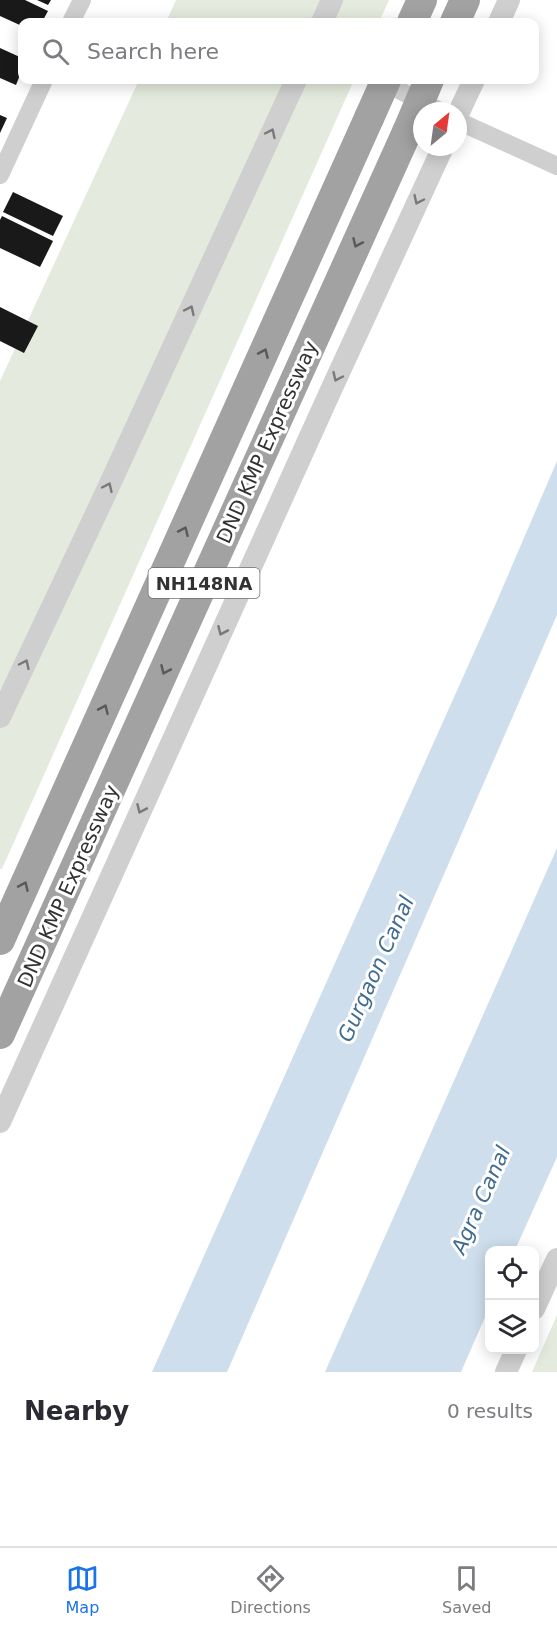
<!DOCTYPE html>
<style>
body{margin:0;font-family:"DejaVu Sans",sans-serif;background:#f7f7f7;color:#2b2b33}
.controls{position:absolute;right:18px;bottom:18px;display:grid;overflow:hidden;border-radius:12px;box-shadow:0 3px 15px #0003}
.controls button{width:54px;height:54px;display:grid;place-items:center;padding:0;border:0;border-bottom:2px solid #e1e1e2;background:#fff;color:#2b2b33;font:30px sans-serif}
.compass{position:absolute;left:413px;top:102px;width:54px;height:54px;border-radius:50%;background:#fff;box-shadow:0 3px 15px #0003;rotate:29deg}
.list{margin:0;padding:0;list-style:none}
h2{display:flex;justify-content:space-between;align-items:center;height:78px;margin:0;padding:0 24px;font-size:26px}
h2 small{font-size:20px;font-weight:400;color:#7c7c81}
.icon{flex:none;width:33px;height:33px;fill:none;stroke:currentColor;stroke-width:2;stroke-linecap:round;stroke-linejoin:round}
.map{position:relative;flex:none;width:557px;height:1372px;overflow:hidden}
.search{position:absolute;background:#fff;box-shadow:0 3px 15px #0003;left:18px;right:18px;top:18px;height:66px;display:flex;align-items:center;gap:15px;box-sizing:border-box;padding:0 21px;border-radius:12px;color:#7c7c81;font-size:22px}
.sheet{height:174px;background:#fff}
nav{display:flex;justify-content:space-around;align-items:center;box-sizing:border-box;height:84px;border-top:2px solid #e1e1e2;background:#fff;font-size:16px;color:#7c7c81}
nav a{display:grid;justify-items:center;gap:3px}
nav .on{color:#1a73e8}
.map>svg:first-child{display:block}
.green{fill:#e4ebde}
.water{fill:#cedeec}
.building{fill:#191919}
.lines{fill:none;stroke-linecap:round;stroke-linejoin:round}
.minor{stroke:#cfcfcf;stroke-width:18}
.tertiary{stroke:#cfcfcf;stroke-width:22}
.trunk{stroke:#a2a2a2;stroke-width:30}
.trunk-bridge{stroke:#a2a2a2;stroke-width:30}
.oneway{stroke:#797979}
.oneway2{stroke:#595959}
.labels{text-anchor:middle;dominant-baseline:central;stroke-width:6;stroke-linejoin:round;paint-order:stroke}
.shield{fill:#fff;stroke:#707070;stroke-width:1.5}
.shield-label{font-size:18px;font-weight:bold;fill:#323232}
.street-label{font-size:20px;fill:#323232;stroke:#fff}
.water-label{font-size:21px;font-style:italic;fill:#416c92;stroke:#fff}
</style>
<div class="map">
<svg width="557" height="1372" viewBox="0 0 557 1372">
<rect width="100%" height="100%" fill="#fff"/>
<!-- green -->
<path class="green" d="M176 0H389L379 22H166Z
M139 80H354L2 869H0V381Z
M557 1315V1372H532Z"/>
<!-- water -->
<path class="water" d="M557 461V615L227 1372H152L493 610Z
M557 848V1157L515 1250H490L489 1308 461 1372H325Z"/>
<!-- building -->
<path class="building" d="M0 0H25L48 11 42 22H22V26L0 16Z
M37 0H51L48 5Z
M0 48 22 58V70L16 85 0 78Z
M0 115 7 118 0 133Z
M13 192 63 216 53 236 3 212Z
M2 216 53 241 40 267 0 248V220Z
M0 307 38 326 24 353 0 341Z"/>
<g class="lines">
<!-- minor -->
<path class="minor" d="M71 22 82 0
M379 80 440 111
M458 121 557 166
M0 175 44 80"/>
<!-- tertiary -->
<path class="tertiary" d="M322 22 332 0
M499 22 509 0
M458 114 474 80
M0 717 102 501 296 80
M0 1122 331 390 443 147
M534 1309 557 1259
M506 1372 516 1350"/>
<!-- trunk -->
<path class="trunk" d="M412 22 422 0
M455 22 465 0
M0 940 369 118
M0 1034 407 132"/>
<!-- trunk-bridge -->
<path class="trunk-bridge" d="M369 118 386 80
M407 132 429 80"/>
</g>
<!-- one-way arrows -->
<defs><path id="oneway-chevron" d="M-2-3.5L2.5 0L-2 3.5" fill="none" stroke-width="1.6" stroke-linecap="round" stroke-linejoin="round" transform="scale(1.5)"/></defs>
<g class="oneway">
<use href="#oneway-chevron" transform="translate(271 133) rotate(-65)"/>
<use href="#oneway-chevron" transform="translate(418 200) rotate(115)"/>
<use href="#oneway-chevron" transform="translate(190 310) rotate(-65)"/>
<use href="#oneway-chevron" transform="translate(337 377) rotate(115)"/>
<use href="#oneway-chevron" transform="translate(108 487) rotate(-65)"/>
<use href="#oneway-chevron" transform="translate(222 631) rotate(114)"/>
<use href="#oneway-chevron" transform="translate(25 664) rotate(-65)"/>
<use href="#oneway-chevron" transform="translate(141 809) rotate(114)"/>
</g>
<g class="oneway2">
<use href="#oneway-chevron" transform="translate(357 243) rotate(114)"/>
<use href="#oneway-chevron" transform="translate(264 353) rotate(-66)"/>
<use href="#oneway-chevron" transform="translate(184 531) rotate(-66)"/>
<use href="#oneway-chevron" transform="translate(165 670) rotate(114)"/>
<use href="#oneway-chevron" transform="translate(104 709) rotate(-66)"/>
<use href="#oneway-chevron" transform="translate(24 886) rotate(-66)"/>
</g>
<g class="labels">
<!-- shield labels -->
<rect class="shield" x="148.5" y="568" width="111" height="30" rx="4.5"/>
<g class="shield-label">
<text x="204" y="583">NH148NA</text>
</g>
<!-- street labels -->
<g class="street-label">
<text transform="translate(267 442) rotate(-66)">DND KMP Expressway</text>
<text transform="translate(68 886) rotate(-66)">DND KMP Expressway</text>
</g>
<!-- water labels -->
<g class="water-label">
<text transform="translate(376 969) rotate(-66)">Gurgaon Canal</text>
<text transform="translate(481 1200) rotate(-66)">Agra Canal</text>
</g>
</g>
</svg>
<div class="controls">
<button><svg class="icon" aria-label="locate" viewBox="0 0 24 24"><circle cx="12" cy="12" r="6"/><path d="M12 2v4M12 18v4M2 12h4M18 12h4"/></svg></button>
<button><svg class="icon" aria-label="layers" viewBox="0 0 24 24"><path d="M12 4l9 5-9 5-9-5zM3 14l9 5 9-5"/></svg></button>
</div>
<svg class="compass" viewBox="-18 -18 36 36"><path d="M0-13l5 13h-10z" fill="#e53935"/><path d="M0 13l5-13h-10z" fill="#7c7c81"/></svg>
<div class="search"><svg class="icon" aria-label="search" viewBox="0 0 24 24"><circle cx="10" cy="10" r="6"/><path d="M15 15l6 6"/></svg>Search here</div>
</div>
<section class="sheet">
<h2>Nearby<small>0 results</small></h2>
<ul class="list">
</ul>
</section>
<nav>
<a class="on"><svg class="icon" aria-label="map" viewBox="0 0 24 24"><path d="M3 6l6-2 6 2 6-2v14l-6 2-6-2-6 2zM9 4v14M15 6v14"/></svg>Map</a>
<a><svg class="icon" aria-label="directions" viewBox="0 0 24 24"><path d="M12 3l9 9-9 9-9-9zM9 14v-3h6M13 9l2 2-2 2"/></svg>Directions</a>
<a><svg class="icon" aria-label="saved" viewBox="0 0 24 24"><path d="M7 4h10v16l-5-4-5 4z"/></svg>Saved</a>
</nav>
